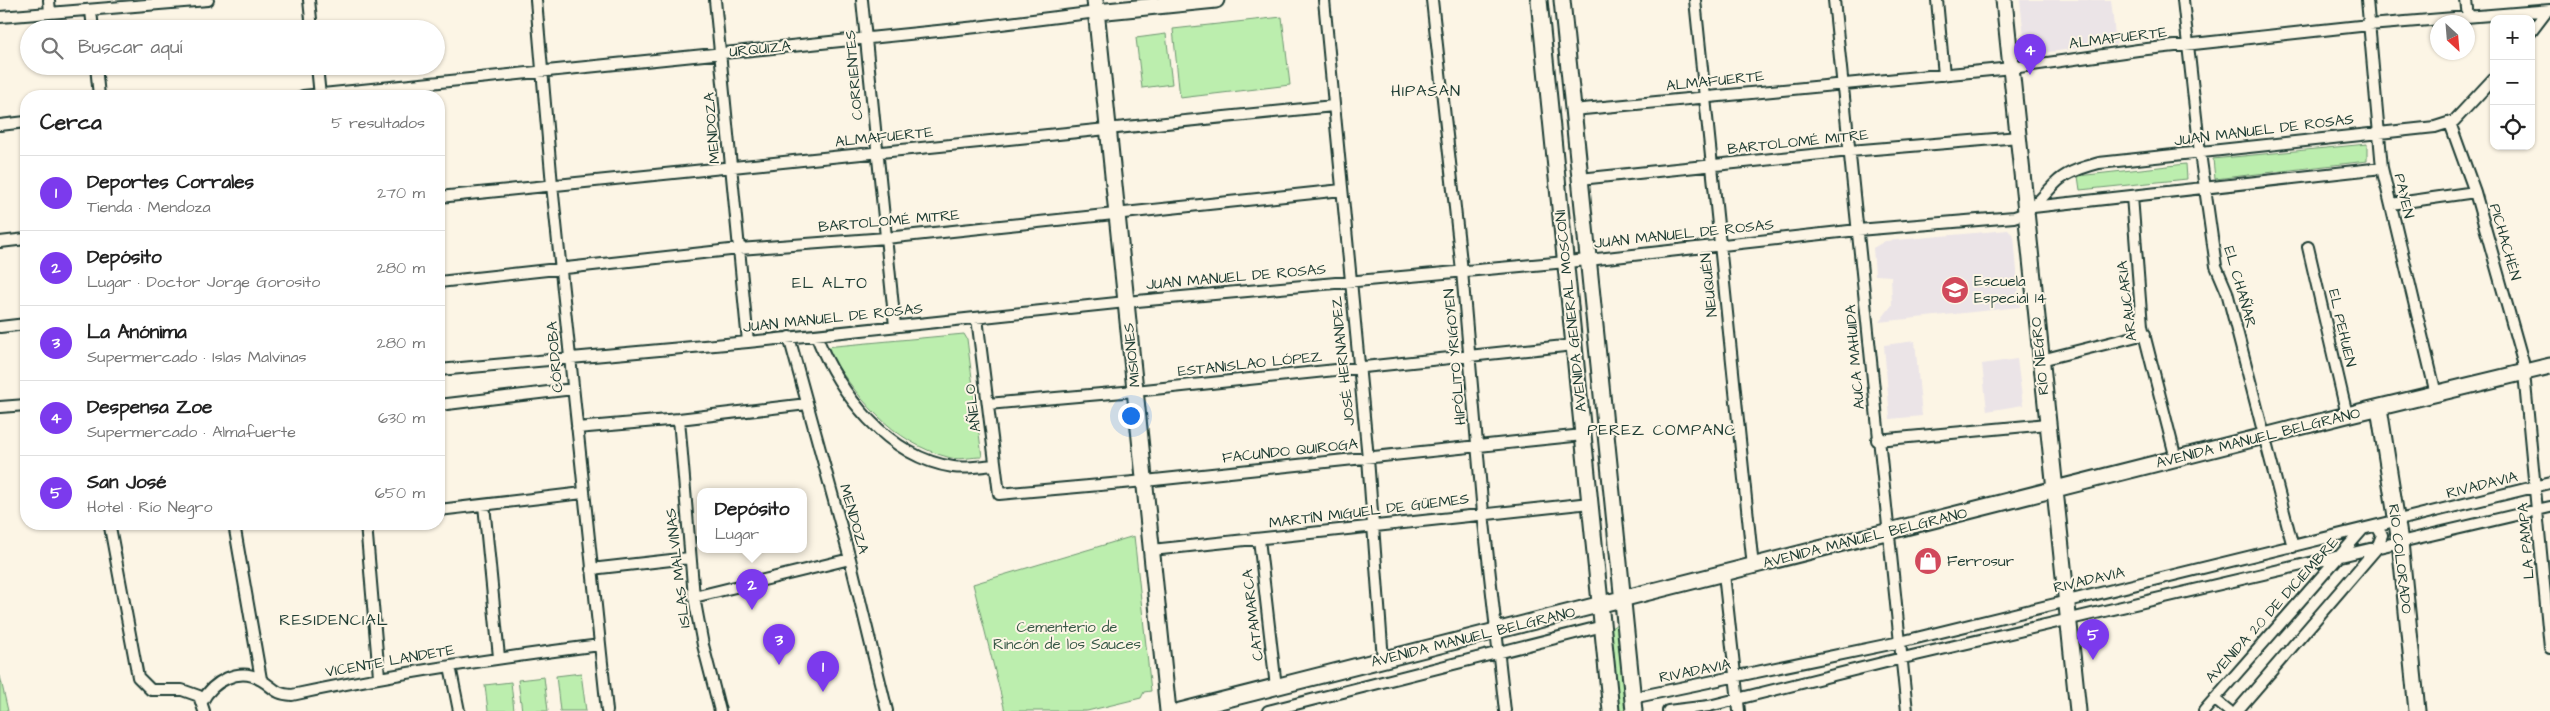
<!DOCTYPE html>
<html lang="es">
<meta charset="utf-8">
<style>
body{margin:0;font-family:"Architects Daughter",sans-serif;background:#f2f2f2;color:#222}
.controls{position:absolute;right:15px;top:15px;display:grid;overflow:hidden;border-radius:10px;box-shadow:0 1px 4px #0004}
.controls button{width:45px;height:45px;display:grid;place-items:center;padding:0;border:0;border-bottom:1px solid #e0e0e0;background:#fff;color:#222;font:25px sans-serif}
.compass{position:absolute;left:2430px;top:15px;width:45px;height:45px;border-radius:50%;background:#fff;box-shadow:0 1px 4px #0004;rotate:154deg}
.you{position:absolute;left:1130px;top:415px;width:18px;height:18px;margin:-12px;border:4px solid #fff;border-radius:50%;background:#1a73e8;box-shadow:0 0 0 8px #1a73e833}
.badge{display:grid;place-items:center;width:32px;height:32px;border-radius:50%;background:#7c3aed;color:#fff;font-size:16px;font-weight:700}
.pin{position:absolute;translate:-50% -41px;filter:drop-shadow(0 1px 2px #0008)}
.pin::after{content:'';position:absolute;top:26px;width:18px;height:15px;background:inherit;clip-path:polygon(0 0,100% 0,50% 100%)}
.popup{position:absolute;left:697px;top:488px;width:110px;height:65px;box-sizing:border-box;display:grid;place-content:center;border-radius:10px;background:#fff;filter:drop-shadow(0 1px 4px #0005);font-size:16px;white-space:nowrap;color:#767676}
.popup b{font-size:19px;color:#222}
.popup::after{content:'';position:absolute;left:50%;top:100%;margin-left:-10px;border:10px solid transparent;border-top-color:#fff}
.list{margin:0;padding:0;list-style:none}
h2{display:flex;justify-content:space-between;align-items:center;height:65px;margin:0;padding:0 20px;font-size:21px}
h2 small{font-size:16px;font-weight:400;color:#767676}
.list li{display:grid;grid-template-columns:32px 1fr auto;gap:15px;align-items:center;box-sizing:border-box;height:75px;padding:0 20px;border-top:1px solid #e0e0e0}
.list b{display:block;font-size:19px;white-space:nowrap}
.list p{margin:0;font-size:16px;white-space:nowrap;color:#767676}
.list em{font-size:16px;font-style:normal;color:#767676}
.icon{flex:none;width:28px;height:28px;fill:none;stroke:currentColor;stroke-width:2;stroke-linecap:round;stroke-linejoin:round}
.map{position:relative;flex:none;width:2550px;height:711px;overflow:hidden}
.search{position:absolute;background:#fff;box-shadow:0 1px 4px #0004;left:20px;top:20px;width:425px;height:55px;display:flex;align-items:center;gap:12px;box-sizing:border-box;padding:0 18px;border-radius:28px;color:#767676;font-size:19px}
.panel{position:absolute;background:#fff;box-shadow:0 1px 4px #0004;left:20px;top:90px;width:425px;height:440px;border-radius:20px}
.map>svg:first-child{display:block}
.built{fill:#ebe4e7}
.green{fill:#bceeae;stroke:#6e9671}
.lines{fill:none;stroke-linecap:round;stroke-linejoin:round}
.street-casing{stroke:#1f3d34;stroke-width:14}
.secondary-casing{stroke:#1f3d34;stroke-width:19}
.street{stroke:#fcf5e5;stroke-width:10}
.secondary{stroke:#fcf5e5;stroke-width:15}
.labels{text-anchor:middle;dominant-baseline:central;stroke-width:4;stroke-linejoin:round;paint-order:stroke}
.street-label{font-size:15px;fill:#1f3d34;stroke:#fcf5e5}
.poi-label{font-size:15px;fill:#1f3d34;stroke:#fcf5e5;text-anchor:start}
.park-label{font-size:15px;fill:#375846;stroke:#fcf5e5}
.neighbourhood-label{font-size:16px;letter-spacing:1px;fill:#1f3d34;stroke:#fcf5e5}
</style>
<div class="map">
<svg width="2550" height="711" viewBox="0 0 2550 711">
<rect width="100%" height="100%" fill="#fcf5e5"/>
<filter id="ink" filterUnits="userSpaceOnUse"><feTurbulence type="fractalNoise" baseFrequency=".02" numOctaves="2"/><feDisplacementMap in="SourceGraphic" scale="10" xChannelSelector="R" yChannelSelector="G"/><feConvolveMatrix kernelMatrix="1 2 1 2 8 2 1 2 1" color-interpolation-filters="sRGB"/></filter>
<g filter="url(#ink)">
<!-- built -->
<path class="built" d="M2020 0H2111L2116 44 2032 54 2025 46Z
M2008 230 2014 236 2020 307 1879 322 1892 305 1891 276 1875 275 1873 248 1885 241Z
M1915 341 1922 416 1890 419 1884 345Z
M2017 359 2023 405 1987 411 1982 364Z"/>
<!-- green -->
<path class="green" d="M1282 17 1290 85 1180 98 1173 29Z
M1166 34 1172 84 1142 88 1136 38Z
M2367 144V161L2215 179 2213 159Z
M2186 164 2187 179 2080 190 2078 176Z
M964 334 967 339 982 457C972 457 960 460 951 458 891 443 856 396 825 347Z
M1134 536 1151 691 1144 692 1141 698 1087 711H1005L973 584Z
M1617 624 1626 711H1615L1607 631Z
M581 673 586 711H560L556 676Z
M0 676 8 711H0Z
M544 677 548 711H522L518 680Z
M511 682 514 711H488L485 685Z"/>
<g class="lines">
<!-- street casing -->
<g class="street-casing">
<path id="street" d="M49 0 50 13
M309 0 312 29
M536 0 552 185 607 711
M715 0 748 342
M862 0 895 326
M1324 0 1368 458 1383 660
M1432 0 1462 271 1483 513 1505 711
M1695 0 1753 567
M1834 0 1907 711
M1937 0 1944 75
M2183 0 2200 153 2216 266 2227 292 2293 547
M2367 0 2382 168 2436 394
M2466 0 2468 17
M91 11 93 29
M0 17 208 0
M2531 32 2547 11
M96 66 99 96
M317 66 320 96
M303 96 977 27 1097 12
M1573 110 2012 68 2138 50 2369 25 2550 10
M2450 123 2475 192 2523 362 2550 648
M0 125 26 122
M1580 179 1850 151 2019 137
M2132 196 2142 326 2176 459
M439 197 1333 106
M2391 204 2475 192
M2033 207 2382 168
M0 242 26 239
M2308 247 2347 415
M439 282 739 249 886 238 1342 190
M977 318 999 494 1145 481 1583 435
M0 327 26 324
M816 335C839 393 887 457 953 467 967 469 981 466 995 465
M789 337 850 559 887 711
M2041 360 2145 334
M439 370 748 342 1126 302 1588 260 1858 230 2014 217C2034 212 2044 193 2059 180 2070 171 2085 167 2099 163L2435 127 2454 121 2494 78
M988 404 1135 391 1574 345
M439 405 573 389
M0 407 26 405
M679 419 694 597 703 645 720 711
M577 428 679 419 807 404
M1877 440 2047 424
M484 505 499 657
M439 510 583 493
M234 524 261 679
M366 524 379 676
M110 527 138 677 151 690H182L199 696 204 711
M1259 539 1276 687
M1152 550 1590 503
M591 569 689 558
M1724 574 1739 711
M694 597 850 559
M450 666 459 711
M1632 698 1900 642 2550 483
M2214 699 2229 711
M202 702C212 682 239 666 261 680 275 688 274 694 292 695 394 673 497 658 600 645
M1268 711 1603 626
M1668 711 1709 706 1886 662 2550 507
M2204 711 2363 529
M2237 711 2377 548 2382 535 2377 526"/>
</g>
<!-- secondary casing -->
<g class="secondary-casing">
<path id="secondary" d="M1095 0 1168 711
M1539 0 1611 711
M1562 0 1634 711
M2004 0 2078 711
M1097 12 1216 0
M2379 408 2400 542 2417 711
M1180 711 2347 415 2550 366"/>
</g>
<!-- street -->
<use href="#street" class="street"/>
<!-- secondary -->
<use href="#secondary" class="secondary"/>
</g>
</g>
<!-- icons -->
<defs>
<g id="school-disc" transform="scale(1.4375)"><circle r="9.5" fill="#d1495b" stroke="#fcf5e5"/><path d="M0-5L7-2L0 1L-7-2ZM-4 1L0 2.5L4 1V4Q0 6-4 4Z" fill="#fff"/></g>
<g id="shop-disc" transform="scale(1.4375)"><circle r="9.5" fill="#d1495b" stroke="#fcf5e5"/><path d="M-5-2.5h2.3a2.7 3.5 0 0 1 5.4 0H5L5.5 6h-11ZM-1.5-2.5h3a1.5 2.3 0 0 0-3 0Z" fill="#fff"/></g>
</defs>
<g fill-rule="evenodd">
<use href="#school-disc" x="1955" y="290"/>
<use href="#shop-disc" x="1928" y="561"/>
</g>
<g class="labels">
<!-- street labels -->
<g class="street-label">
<text transform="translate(2118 38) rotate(-7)">ALMAFUERTE</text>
<text transform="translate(760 49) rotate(-6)">URQUIZA</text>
<text transform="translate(854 75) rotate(-95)">CORRIENTES</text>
<text transform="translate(1715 81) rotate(-6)">ALMAFUERTE</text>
<text transform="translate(712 128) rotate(-95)">MENDOZA</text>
<text transform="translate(2264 130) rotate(-7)">JUAN MANUEL DE ROSAS</text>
<text transform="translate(884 137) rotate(-6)">ALMAFUERTE</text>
<text transform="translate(1798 142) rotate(-6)">BARTOLOMÉ MITRE</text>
<text transform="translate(2404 196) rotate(77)">PAYEN</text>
<text transform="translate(889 221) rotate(-5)">BARTOLOMÉ MITRE</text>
<text transform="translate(1684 234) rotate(-6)">JUAN MANUEL DE ROSAS</text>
<text transform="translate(2505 242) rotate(74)">PICHACHÉN</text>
<text transform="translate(1236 277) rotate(-5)">JUAN MANUEL DE ROSAS</text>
<text transform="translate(1709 285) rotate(-96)">NEUQUÉN</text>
<text transform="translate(2240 287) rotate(74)">EL CHAÑAR</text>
<text transform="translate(2127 301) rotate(-97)">ARAUCARIA</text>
<text transform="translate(1571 311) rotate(-96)">AVENIDA GENERAL MOSCONI</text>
<text transform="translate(833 318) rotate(-6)">JUAN MANUEL DE ROSAS</text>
<text transform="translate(2342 328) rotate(77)">EL PEHUEN</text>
<text transform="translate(1132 355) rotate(-96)">MISIONES</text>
<text transform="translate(2040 356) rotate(-96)">RÍO NEGRO</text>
<text transform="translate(555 357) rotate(-95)">CÓRDOBA</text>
<text transform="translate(1455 357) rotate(-95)">HIPÓLITO YRIGOYEN</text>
<text transform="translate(1855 357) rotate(-95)">AUCA MAHUIDA</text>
<text transform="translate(1343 361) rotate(-96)">JOSÉ HERNANDEZ</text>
<text transform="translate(1250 364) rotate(-6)">ESTANISLAO LÓPEZ</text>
<text transform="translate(973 408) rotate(-97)">AÑELO</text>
<text transform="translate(2258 438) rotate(-14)">AVENIDA MANUEL BELGRANO</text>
<text transform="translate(1290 451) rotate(-6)">FACUNDO QUIROGA</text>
<text transform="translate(2482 485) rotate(-14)">RIVADAVIA</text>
<text transform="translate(1369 511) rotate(-7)">MARTÍN MIGUEL DE GÜEMES</text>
<text transform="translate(854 519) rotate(74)">MENDOZA</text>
<text transform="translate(1865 538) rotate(-14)">AVENIDA MANUEL BELGRANO</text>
<text transform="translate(2526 541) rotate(-95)">LA PAMPA</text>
<text transform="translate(2400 559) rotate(83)">RÍO COLORADO</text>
<text transform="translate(678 568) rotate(-97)">ISLAS MALVINAS</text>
<text transform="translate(2089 580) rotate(-13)">RIVADAVIA</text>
<text transform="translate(2272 610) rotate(-48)">AVENIDA 20 DE DICIEMBRE</text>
<text transform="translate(1253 615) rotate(-97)">CATAMARCA</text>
<text transform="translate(1473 637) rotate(-14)">AVENIDA MANUEL BELGRANO</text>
<text transform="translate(390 661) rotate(-10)">VICENTE LANDETE</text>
<text transform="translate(1695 671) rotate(-11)">RIVADAVIA</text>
</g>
<!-- poi labels -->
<g class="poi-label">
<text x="1974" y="281">Escuela<tspan x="1974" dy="17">Especial 14</tspan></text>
<text x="1947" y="561">Ferrosur</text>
</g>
<!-- park labels -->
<g class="park-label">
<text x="1067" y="627">Cementerio de<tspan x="1067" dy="17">Rincón de los Sauces</tspan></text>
</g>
<!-- neighbourhood labels -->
<g class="neighbourhood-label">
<text x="1426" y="91">HIPASAN</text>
<text x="830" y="283">EL ALTO</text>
<text x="1662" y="430">PEREZ COMPANC</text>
<text x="334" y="620">RESIDENCIAL</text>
</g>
</g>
</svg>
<div class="controls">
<button>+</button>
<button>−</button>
<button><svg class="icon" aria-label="locate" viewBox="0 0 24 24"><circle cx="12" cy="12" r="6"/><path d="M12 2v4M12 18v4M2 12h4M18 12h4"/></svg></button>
</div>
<svg class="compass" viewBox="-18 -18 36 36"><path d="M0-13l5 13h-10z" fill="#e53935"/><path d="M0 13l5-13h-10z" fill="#767676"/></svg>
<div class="you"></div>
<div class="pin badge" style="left:823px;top:692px">1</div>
<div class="pin badge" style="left:752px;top:610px">2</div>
<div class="popup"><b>Depósito</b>Lugar</div>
<div class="pin badge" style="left:779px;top:665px">3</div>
<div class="pin badge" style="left:2030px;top:75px">4</div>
<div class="pin badge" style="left:2093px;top:660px">5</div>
<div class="search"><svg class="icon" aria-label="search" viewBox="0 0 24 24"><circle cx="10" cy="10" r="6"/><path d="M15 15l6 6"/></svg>Buscar aquí</div>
<section class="panel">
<h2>Cerca<small>5 resultados</small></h2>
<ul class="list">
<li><span class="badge">1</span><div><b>Deportes Corrales</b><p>Tienda · Mendoza</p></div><em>270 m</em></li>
<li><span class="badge">2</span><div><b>Depósito</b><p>Lugar · Doctor Jorge Gorosito</p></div><em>280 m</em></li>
<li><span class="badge">3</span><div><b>La Anónima</b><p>Supermercado · Islas Malvinas</p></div><em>280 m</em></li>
<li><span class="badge">4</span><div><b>Despensa Zoe</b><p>Supermercado · Almafuerte</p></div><em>630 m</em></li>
<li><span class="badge">5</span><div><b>San José</b><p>Hotel · Río Negro</p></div><em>650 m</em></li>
</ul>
</section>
</div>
